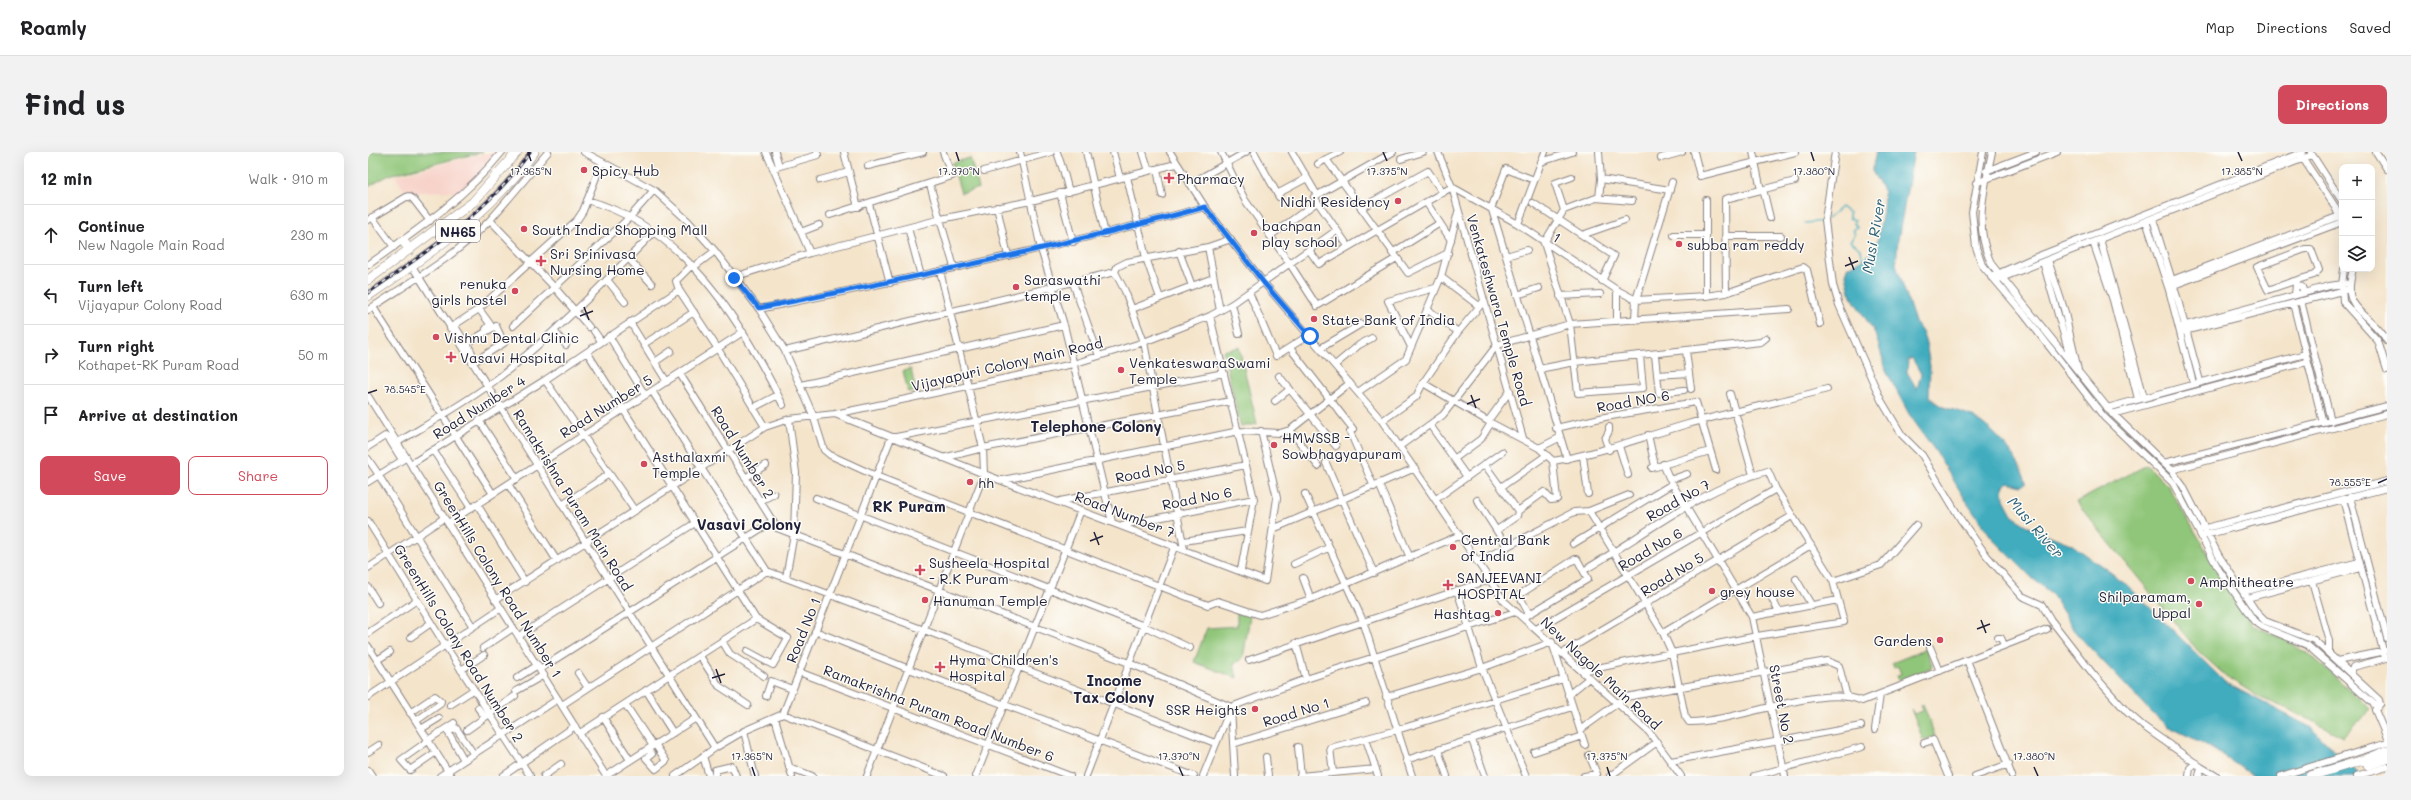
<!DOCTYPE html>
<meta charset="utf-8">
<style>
body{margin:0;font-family:Mali,sans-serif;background:#f2f2f2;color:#202124}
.controls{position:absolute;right:12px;top:12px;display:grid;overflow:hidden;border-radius:8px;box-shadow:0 4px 16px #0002}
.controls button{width:36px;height:36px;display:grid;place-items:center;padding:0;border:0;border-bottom:1px solid #e0e0e0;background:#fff;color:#202124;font:20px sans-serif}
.stop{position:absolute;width:12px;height:12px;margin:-9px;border:3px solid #1a73e8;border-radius:50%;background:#fff}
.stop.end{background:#1a73e8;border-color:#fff;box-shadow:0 1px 4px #0008}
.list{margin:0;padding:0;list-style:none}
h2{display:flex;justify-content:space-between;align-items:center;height:52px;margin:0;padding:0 16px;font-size:17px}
h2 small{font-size:13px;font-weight:400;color:#757577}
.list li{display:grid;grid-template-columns:26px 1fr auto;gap:12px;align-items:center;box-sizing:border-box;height:60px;padding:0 16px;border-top:1px solid #e0e0e0}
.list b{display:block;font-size:15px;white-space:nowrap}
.list p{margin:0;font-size:13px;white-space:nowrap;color:#757577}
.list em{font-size:13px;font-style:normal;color:#757577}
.actions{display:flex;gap:8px;padding:12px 16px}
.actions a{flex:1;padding:9px 0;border:1px solid #d1495b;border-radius:8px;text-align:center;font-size:14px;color:#d1495b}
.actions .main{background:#d1495b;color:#fff}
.icon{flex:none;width:22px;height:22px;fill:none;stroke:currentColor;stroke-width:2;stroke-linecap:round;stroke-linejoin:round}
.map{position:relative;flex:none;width:2019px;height:624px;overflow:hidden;border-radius:8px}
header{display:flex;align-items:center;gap:24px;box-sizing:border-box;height:56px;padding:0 20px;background:#fff;border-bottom:1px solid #e0e0e0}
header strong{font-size:19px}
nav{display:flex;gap:22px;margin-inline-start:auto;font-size:14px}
.intro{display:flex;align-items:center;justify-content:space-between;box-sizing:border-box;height:96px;padding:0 24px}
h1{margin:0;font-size:28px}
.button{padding:10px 18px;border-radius:8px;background:#d1495b;color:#fff;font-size:14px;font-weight:700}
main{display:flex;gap:24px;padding:0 24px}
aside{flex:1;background:#fff;border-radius:8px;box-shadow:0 4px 16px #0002}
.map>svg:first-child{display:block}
.built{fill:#f7d1c8}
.green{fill:#90c679;stroke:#59745a}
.water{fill:#3facbe;stroke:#30677c;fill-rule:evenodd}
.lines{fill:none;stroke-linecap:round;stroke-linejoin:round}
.stream{stroke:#3facbe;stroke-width:1.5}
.minor-casing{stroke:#8b8382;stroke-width:8}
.highway-casing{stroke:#8b8382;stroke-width:10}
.minor{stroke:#fff;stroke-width:6}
.highway{stroke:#fff;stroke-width:9}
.rail-casing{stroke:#22223b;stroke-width:3}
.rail{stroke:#fdfcf7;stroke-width:1.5;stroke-dasharray:4.5;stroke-linecap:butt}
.route{stroke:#1a73e8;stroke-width:5}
.ticks{fill:none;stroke:#22223b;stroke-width:1.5}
.poi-dot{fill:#d1495b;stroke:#fdfcf7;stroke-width:1.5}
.labels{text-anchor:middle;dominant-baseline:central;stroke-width:3;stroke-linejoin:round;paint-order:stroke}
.shield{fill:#fdfcf7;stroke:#646373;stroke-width:1}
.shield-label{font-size:13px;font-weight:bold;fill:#22223b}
.poi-label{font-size:14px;fill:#22223b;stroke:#fdfcf7;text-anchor:start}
.street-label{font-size:14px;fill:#22223b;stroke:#fdfcf7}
.water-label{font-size:15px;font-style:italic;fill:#2f6076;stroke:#fdfcf7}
.neighbourhood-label{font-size:15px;font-weight:bold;fill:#22223b;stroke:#fdfcf7}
.ticks-label{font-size:10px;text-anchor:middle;fill:#22223b;stroke:#fdfcf7;stroke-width:3;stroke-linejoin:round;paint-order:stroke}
</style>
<header>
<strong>Roamly</strong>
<nav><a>Map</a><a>Directions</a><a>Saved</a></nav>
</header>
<div class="intro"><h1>Find us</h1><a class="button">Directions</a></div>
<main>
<aside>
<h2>12 min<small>Walk · 910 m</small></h2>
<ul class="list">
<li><svg class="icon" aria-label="ahead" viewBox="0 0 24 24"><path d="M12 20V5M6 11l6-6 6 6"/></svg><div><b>Continue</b><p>New Nagole Main Road</p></div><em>230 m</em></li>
<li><svg class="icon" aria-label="left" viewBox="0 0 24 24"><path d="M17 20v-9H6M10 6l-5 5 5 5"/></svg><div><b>Turn left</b><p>Vijayapur Colony Road</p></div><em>630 m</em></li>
<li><svg class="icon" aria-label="right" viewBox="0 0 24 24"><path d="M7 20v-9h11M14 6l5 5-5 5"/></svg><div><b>Turn right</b><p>Kothapet-RK Puram Road</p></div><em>50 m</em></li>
<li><svg class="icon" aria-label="arrive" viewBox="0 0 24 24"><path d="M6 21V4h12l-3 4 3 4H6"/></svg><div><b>Arrive at destination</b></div></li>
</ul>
<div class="actions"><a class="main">Save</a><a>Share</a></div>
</aside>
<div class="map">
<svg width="2019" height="624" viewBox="0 0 2019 624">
<rect width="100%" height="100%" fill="#fdfcf7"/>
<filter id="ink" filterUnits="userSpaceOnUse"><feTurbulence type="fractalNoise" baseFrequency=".025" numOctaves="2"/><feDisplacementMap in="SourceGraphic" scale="8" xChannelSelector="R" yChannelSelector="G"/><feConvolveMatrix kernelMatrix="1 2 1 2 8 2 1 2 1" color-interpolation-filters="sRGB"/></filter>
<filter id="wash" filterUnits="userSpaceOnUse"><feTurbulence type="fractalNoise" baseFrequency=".012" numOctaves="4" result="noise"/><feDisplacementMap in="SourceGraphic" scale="16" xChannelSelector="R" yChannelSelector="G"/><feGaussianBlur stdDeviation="0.9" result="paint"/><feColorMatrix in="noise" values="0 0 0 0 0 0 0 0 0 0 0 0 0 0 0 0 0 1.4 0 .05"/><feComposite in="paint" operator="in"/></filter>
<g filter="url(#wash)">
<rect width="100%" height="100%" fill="#f4e4ca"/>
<!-- built -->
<path class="built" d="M131 0 113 22 91 41 79 39 38 41 27 24 115 2Z"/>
<!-- green -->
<path class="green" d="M0 0H115L21 23 0 35Z
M602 6 611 36 593 41 584 11Z
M871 195 889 272 873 275 855 199Z
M543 217 548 240H540L535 219Z
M1779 313 1800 334 1868 449 1885 473 1925 492 1946 506 2003 557 1975 585 1927 560 1893 546 1859 525 1830 499 1708 350Z
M869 458 882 464 875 506 866 512 869 526 826 510 839 476 869 474Z
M1558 497 1565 515 1531 529 1529 524 1533 522 1530 514 1526 516 1524 511Z
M1555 552 1567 584 1555 588 1543 557 1546 562 1555 559 1553 553Z"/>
<!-- water -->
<path class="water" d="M1508 0H1546L1530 88 1528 112 1547 170 1554 180 1558 191 1562 214 1561 244C1574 258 1580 255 1596 261 1621 270 1652 305 1658 331L1653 334 1640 330 1635 335 1636 347 1645 364 1662 376 1703 392 1756 430 1858 531 1942 575 1992 624H1886L1835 591 1799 574 1781 558 1708 481 1684 442 1664 426 1624 386 1597 347 1568 300 1541 262 1519 221 1507 181 1483 144 1478 123 1480 115 1494 108 1508 97 1515 58 1516 40 1504 19ZM1544 206 1553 222 1549 237 1539 220 1540 208Z"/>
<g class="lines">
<!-- stream -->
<path class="stream" d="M1459 67 1473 55 1481 61V66L1487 68 1486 71 1489 76 1485 77 1487 83 1482 89 1493 97 1495 110
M1437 71 1456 69"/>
</g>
</g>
<g filter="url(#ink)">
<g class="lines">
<!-- minor casing -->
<g class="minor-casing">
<path id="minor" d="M216 0 286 38 320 69 347 99 391 157 417 199 445 263 456 298 462 303 508 324 840 453 850 449 892 463 943 447 1090 384
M398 0 442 101
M407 0 411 14
M476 0 490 55
M652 0 673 97 696 173 744 370
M689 0 695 18
M718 0 737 82
M745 0 752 26
M775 0 781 19
M802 0 837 55 896 131 1014 269 1136 449 1281 580 1313 624
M853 0 877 48 922 112 949 154 1027 107
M886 0 911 45
M924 0 949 43
M1070 0 1084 35 1155 286
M1231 0 1233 27 1231 46
M1326 0 1332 24 1427 0
M1467 0 1457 68 1465 133 1471 153 1513 248 1534 283 1554 303 1593 368 1619 404 1654 444 1674 453 1683 468 1725 522 1760 561 1775 574 1833 615
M1615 0 1604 60 1608 95 1614 113 1655 161 1736 265 1805 331 1851 418 1886 469 1895 475 1939 493 2007 553 2012 552 2011 548 1946 488 1897 469 1889 461 1851 404 1815 334 1803 318 1743 260 1624 113C1605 75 1616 39 1624 0
M2008 0 2019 17
M1943 1 1974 49
M1934 5 1966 53 1973 68
M1293 6 1314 0
M958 7 972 0
M1033 7 1055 0
M1173 10 1204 0
M950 12 958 7 1040 121 1080 101
M500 14 555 0
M405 16 450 3 449 0
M789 17 794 43
M616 19 683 0
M1618 19 1668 0
M696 21 701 40
M759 25 778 106 792 146
M1233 27 1302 38
M452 28 481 20
M1608 31 1689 0
M822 32 878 0
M562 33 586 115
M1084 35 1150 72 1249 138 1268 148 1338 144 1358 141 1357 47 1393 38 1385 0
M1395 37 1402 66
M1393 38 1427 29
M692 41 705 90
M909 42 939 26
M219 48C316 75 372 167 415 253
M1338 48V144
M1264 49 1228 46 1196 58 1176 91 1202 172 1210 241 1275 236 1272 204
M1058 50 1083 88
M1165 51 1246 104 1234 129
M501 52 522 131
M629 55 640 104
M993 56 1060 19 1075 41
M1123 57 1138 17 1166 28
M1124 58 1199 307
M1196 58 1187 31 1204 25
M462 63 584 24 575 0
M4 65 26 95
M1785 67 1810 148 1832 229
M0 68 40 44 45 47 62 69
M122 68 187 136 221 175
M1778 69 1801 138 1825 231
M1150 72 1177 0
M540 76 553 124
M433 80 451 73
M1214 83 1257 68
M1306 83H1337
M902 84 949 50
M1357 84H1413
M1732 87 1776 245
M1725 90 1745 148 1770 247
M980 94 946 45 1025 0
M840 95 852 159
M941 98 951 112 1084 35
M811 99 824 134
M1024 101 1072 71
M1138 104 1159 98
M261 107 284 132
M1680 108 1696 157 1710 218
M1675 110 1703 208
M0 113C48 79 97 46 134 0
M324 113 308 129 311 138 350 197 397 275
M44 114 347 596
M327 114 347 99
M1976 117 1974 133 1975 150 2010 189 2019 218
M1985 117C1983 125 1981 134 1982 142 1984 158 2012 173 2019 189
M366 125 442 101 573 67 663 49 808 12
M1073 125 1111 154
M1623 125 1663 107 1935 0
M1631 127 1944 3
M1804 128 1974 63
M240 129 257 150
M1926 129 1946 123 1951 118 1943 97H1937L1889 115 1900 138 1926 129 1928 132
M705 131 731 204
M1806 133 1974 70
M1249 138V169
M881 140 908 204 941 183
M1358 141 1435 115 1439 118 1452 172
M1149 143 1171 136
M1927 143 1928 132 1934 135 1936 141
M1192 144 1232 142
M1933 149 1963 269
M1925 151 1955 271
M864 152 871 182
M114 154 209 68 215 59 234 10
M5 155 125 342
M391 157C541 127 690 95 837 55
M764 157 845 126
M1059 157 1090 180
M0 158C42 130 87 105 122 68 142 46 161 22 180 0
M842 164 886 347 873 418
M1267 168 1268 148 1304 30
M262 170 299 230
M86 173 97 190
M145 174 263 64 286 38
M1811 175 1961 134 1982 131
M82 176 111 157 122 172 118 177
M186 179 198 193
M226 179 233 189
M1812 180 1982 137
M241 184 277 243
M276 192 326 160
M1043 195 1020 149 1067 136
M922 196 985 277 982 280 1006 335
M953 196 993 172
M417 199 747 120
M1318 199 1323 237
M219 200 388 467 420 486 405 513 379 499
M1287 203 1291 241 1316 238
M100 204 104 201 99 191 128 174 136 191 104 211
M287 210 303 199
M967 213 991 193 1004 186
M1171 217 1207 210 1393 190 1398 186
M312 222 409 376 761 511 863 555
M1289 223 1321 221
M911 224 968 294
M177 228 267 359
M1055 231 1123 271 1171 296 1185 309 1189 347 1183 348 1176 340 1150 359
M433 233 696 173
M284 239 399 419 556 478 847 591
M990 240 1038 207 1073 125 1090 60
M1362 242 1385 323
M0 244 238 624 328 566
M907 249 922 237
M385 256 410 243
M1739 256 1937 202
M467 262 616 322 897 429 909 346 893 279
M1744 262 1939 210
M111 268 149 327
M1014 269 1048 245 1055 231 1090 180 1116 149
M1120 269 1142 239
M1062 273 1099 325
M1241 275V279L1237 287 1241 298
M1188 276 1237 265 1328 250 1348 318
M922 278 950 314
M1280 283 1287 314
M30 290C60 272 92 254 121 233 181 188 233 134 286 80
M1032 294 1075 263 1129 193 1202 172 1421 157
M1251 294 1260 323
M0 295 17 284 21 287 34 308
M1171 296 1191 286
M65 298 103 356
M1215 304 1220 342
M575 306 615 296 863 249
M0 307 11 323
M1086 307 1113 287 1123 271
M1185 309C1232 301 1275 285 1320 272 1366 259 1413 250 1459 237
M958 311 1006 421
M1796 311 2019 254
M43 312 177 228 311 138
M1295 312 1302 328 1384 465 1417 624
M1117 313 1150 359 1149 364 1129 378
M1284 316 1342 299
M1803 318 2019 262
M377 326 398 313
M13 327 105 475
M635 328 871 279 912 281 922 278 982 231
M1302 328 1319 322
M0 330 36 307
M140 332 189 409
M1011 332 1042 406
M1133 335 1179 303
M937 342 995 469 1044 624
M1982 345 2019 486
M448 346 776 474 822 496
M1068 347 1134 300
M1975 347 2017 506
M1109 348 1139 395
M392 349 406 342
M692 349 878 313
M109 352 157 430
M194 353 241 322
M1221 359 1295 481 1304 501 1317 564 1321 570C1365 571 1456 531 1494 549L1679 477
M0 369 77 493 162 624
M80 371 375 180
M754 373 886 347
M905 377 1047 316
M1834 377 2019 329
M1837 383 2019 336
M816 389 879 379
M1205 392 1304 332
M816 397 776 190 757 139 747 120 749 115 759 110 840 95 863 87
M1109 410 1206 360 1221 359 1261 343
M926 412 960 396
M0 416 76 366
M418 425 426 382 428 321 421 267
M935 426 943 447
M1428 427 1444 454
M1465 429 1513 413 1548 373
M1944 429 1961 489V501
M0 435 10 451
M1089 438 1114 516 1158 624
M1875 440 1991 410
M1401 441 1411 460
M1879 446 1992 416
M127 448 397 275 421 267 467 262 705 212 776 190 842 164 864 152 969 78
M1384 465 1470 448
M1155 466 1220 427 1209 407H1207L1151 443 1161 462
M1168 477 1408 337
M447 479 541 517 826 624
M0 481 49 448
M1295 481 1443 393
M151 484 327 371
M43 485 63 471
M1630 486H1633L1636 493
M354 489 362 502 396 524
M928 491 938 527
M0 494 83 624
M1562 495 1572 519
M115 496 145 476
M1195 501 1424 364
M332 504 351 534 380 553
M9 508 22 500
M881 508 1121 428
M1599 508 1644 624
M1969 509 2018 499
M172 517 405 369
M93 518 116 503
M1214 519 1389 484 1476 470 1465 429 1408 337 1400 319C1334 336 1277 382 1220 416
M431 520 702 624
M210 521 220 536
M1983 522 1985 515 2019 506
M149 526 170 513
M278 538 305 581
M148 539 176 523
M1200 543 1221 526
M398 544 403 529 424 537
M0 545 133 456
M1018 545 1114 516 1184 490 1214 584 1166 600
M257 552 285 594
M2012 552 2007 558 2019 586
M82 553 105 538
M194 553 399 419
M110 556 116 564
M863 556 867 624
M42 561 67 544 73 549 72 552 48 569
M415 562 576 624
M235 565 262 608
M407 566 424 624
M53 577 71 566
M1507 577 1512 543
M99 578 147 544
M1212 578 1258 545 1459 509 1471 514 1479 545
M376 579 387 624
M212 581 388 467
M1214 584 1217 593
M998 587 1010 624
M60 588 86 571
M1104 588 1117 624
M60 589 33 608 42 618 68 600
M1556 591 1565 588 1580 624
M865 592 998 551
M930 595 933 624
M280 597 284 602 278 606 288 617 298 609 287 592
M1070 598 1079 624
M0 600 11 593
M335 604 341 624
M898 605 900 624
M96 608 80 580 88 576 105 601
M1038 608 1204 555
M1303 609 1493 574
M421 615 444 624
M0 618 4 624
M965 621 962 596 1029 578 1195 527
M72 624 190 547
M135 624 207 574
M176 624 193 612
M307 624 347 596 376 579 415 562 523 286 856 221
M347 624V618L364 614 368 624
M499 624 616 322 615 296 572 119
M608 624 713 358
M718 624 807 393
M835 624 863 555 938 527 1147 460
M932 624 1008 617
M1216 624 1229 622 1221 603
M1242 624 1289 590
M1386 624 1494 595
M1607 624 1641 612
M1821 624 1822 616 1828 611
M1831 624 1833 615 1848 624
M1913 624 2019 591
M1988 624 2019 615"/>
</g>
<!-- highway casing -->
<g class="highway-casing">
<path id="highway" d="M35 89 42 98
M0 128 105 50 149 0
M0 144C61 102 123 61 166 0
M2000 613 2019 607
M1942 624 1999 607 2019 599"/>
</g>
<!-- minor -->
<use href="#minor" class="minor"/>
<!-- highway -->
<use href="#highway" class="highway"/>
<!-- rail casing -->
<g class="rail-casing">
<path id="rail" d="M0 141C58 100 121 60 162 0"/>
</g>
<!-- rail -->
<use href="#rail" class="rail"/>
</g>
</g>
<g class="lines" filter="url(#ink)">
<!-- route -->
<path class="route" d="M366 126 391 156C541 127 690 95 837 55L896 131 942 184"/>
</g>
<!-- ticks -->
<path class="ticks" d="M160 0 163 9M588 0 591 9M1015 0 1019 9M1443 0 1446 9M1870 0 1874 9M1481 105 1486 118M1477 114 1490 109M216 155 221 168M212 164 225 159M0 241 9 238M1103 243 1108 256M1099 252 1112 247M2010 331 2019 327M726 380 731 393M722 389 735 384M1613 468 1618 481M1609 477 1622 472M348 517 353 531M344 526 357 522M384 615 387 624M811 615 815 624M1239 615 1242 624M1666 615 1670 624"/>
<!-- markers -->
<g class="poi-dot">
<circle cx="216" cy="18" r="4"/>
<path d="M799 20h4v4h4v4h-4v4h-4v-4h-4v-4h4z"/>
<circle cx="1030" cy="49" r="4"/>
<circle cx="156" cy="77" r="4"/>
<circle cx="886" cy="81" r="4"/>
<circle cx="1311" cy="92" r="4"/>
<path d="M171 103h4v4h4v4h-4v4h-4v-4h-4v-4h4z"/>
<circle cx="648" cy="135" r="4"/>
<circle cx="147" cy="139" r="4"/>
<circle cx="946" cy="167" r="4"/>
<circle cx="68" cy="185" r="4"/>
<path d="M81 199h4v4h4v4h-4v4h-4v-4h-4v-4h4z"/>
<circle cx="753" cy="218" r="4"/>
<circle cx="906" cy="293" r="4"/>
<circle cx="276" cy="312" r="4"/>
<circle cx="602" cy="330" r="4"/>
<circle cx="1085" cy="395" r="4"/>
<path d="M550 412h4v4h4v4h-4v4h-4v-4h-4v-4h4z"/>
<circle cx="1823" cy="429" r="4"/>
<path d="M1078 427h4v4h4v4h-4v4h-4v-4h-4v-4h4z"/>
<circle cx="1344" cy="439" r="4"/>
<circle cx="557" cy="448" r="4"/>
<circle cx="1831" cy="452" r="4"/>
<circle cx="1130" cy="461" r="4"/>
<circle cx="1572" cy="488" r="4"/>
<path d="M570 509h4v4h4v4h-4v4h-4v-4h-4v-4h4z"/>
<circle cx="887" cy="557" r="4"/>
</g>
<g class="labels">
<!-- shield labels -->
<rect class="shield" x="68" y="68" width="44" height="22" rx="3"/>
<g class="shield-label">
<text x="90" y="79">NH65</text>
</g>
<!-- poi labels -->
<g class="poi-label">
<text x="224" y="18">Spicy Hub</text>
<text x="809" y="26">Pharmacy</text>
<text x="1022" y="49" text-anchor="end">Nidhi Residency</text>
<text x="894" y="73">bachpan<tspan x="894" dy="16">play school</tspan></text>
<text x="164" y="77">South India Shopping Mall</text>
<text x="1319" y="92">subba ram reddy</text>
<text x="182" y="101">Sri Srinivasa<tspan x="182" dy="16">Nursing Home</tspan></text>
<text x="656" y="127">Saraswathi<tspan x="656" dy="16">temple</tspan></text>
<text x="139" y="131" text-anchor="end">renuka<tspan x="139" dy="16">girls hostel</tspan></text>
<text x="954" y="167">State Bank of India</text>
<text x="76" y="185">Vishnu Dental Clinic</text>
<text x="92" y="205">Vasavi Hospital</text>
<text x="761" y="210">VenkateswaraSwami<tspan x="761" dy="16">Temple</tspan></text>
<text x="914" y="285">HMWSSB -<tspan x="914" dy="16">Sowbhagyapuram</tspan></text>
<text x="284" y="304">Asthalaxmi<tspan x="284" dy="16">Temple</tspan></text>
<text x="610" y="330">hh</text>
<text x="1093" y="387">Central Bank<tspan x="1093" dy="16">of India</tspan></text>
<text x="561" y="410">Susheela Hospital<tspan x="561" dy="16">- R.K Puram</tspan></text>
<text x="1089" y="425">SANJEEVANI<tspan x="1089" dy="16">HOSPITAL</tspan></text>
<text x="1831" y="429">Amphitheatre</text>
<text x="1352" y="439">grey house</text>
<text x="1823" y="444" text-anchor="end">Shilparamam,<tspan x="1823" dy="16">Uppal</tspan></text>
<text x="565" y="448">Hanuman Temple</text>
<text x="1122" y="461" text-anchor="end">Hashtag</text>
<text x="1564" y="488" text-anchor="end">Gardens</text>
<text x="581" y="507">Hyma Children's<tspan x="581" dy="16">Hospital</tspan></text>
<text x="879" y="557" text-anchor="end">SSR Heights</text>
</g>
<!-- street labels -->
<g class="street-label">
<text transform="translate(1189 85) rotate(33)">1</text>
<text transform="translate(1131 158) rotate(74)">Venkateshwara Temple Road</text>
<text transform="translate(639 212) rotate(-13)">Vijayapuri Colony Main Road</text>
<text transform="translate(1265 249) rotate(-10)">Road NO 6</text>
<text transform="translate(238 254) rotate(-32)">Road Number 5</text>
<text transform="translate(111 255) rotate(-32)">Road Number 4</text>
<text transform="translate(375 300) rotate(58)">Road Number 2</text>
<text transform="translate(782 319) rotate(-11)">Road No 5</text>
<text transform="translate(829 346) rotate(-11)">Road No 6</text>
<text transform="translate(205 348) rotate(58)">Ramakrishna Puram Main Road</text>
<text transform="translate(1310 348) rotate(-29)">Road No 7</text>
<text transform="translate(757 362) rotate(21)">Road Number 7</text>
<text transform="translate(1282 397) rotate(-30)">Road No 6</text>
<text transform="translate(1304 422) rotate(-31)">Road No 5</text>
<text transform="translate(130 427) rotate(58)">GreenHills Colony Road Number 1</text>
<text transform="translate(435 478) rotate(-68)">Road No 1</text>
<text transform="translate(91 491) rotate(58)">GreenHills Colony Road Number 2</text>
<text transform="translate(1233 521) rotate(43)">New Nagole Main Road</text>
<text transform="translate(1414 552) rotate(79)">Street No 2</text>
<text transform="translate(928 560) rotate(-17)">Road No 1</text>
<text transform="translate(571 561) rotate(21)">Ramakrishna Puram Road Number 6</text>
</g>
<!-- water labels -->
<g class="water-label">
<text transform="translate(1505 84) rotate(-80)">Musi River</text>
<text transform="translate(1668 375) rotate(49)">Musi River</text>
</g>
<!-- neighbourhood labels -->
<g class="neighbourhood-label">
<text x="728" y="274">Telephone Colony</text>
<text x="541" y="354">RK Puram</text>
<text x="381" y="372">Vasavi Colony</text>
<text x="746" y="528">Income<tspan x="746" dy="17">Tax Colony</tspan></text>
</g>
</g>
<g class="ticks-label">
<text x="163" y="23">17.365°N</text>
<text x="591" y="23">17.370°N</text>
<text x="1019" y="23">17.375°N</text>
<text x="1874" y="23">17.385°N</text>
<text x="1446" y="23">17.380°N</text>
<text x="37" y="241">78.545°E</text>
<text x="1982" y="334">78.555°E</text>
<text x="384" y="608">17.365°N</text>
<text x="811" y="608">17.370°N</text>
<text x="1239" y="608">17.375°N</text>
<text x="1666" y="608">17.380°N</text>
</g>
</svg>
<div class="controls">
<button>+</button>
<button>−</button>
<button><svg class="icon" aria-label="layers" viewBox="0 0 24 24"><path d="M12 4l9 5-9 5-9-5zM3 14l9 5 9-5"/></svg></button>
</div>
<div class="stop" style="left:942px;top:184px"></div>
<div class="stop end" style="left:366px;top:126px"></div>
</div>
</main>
